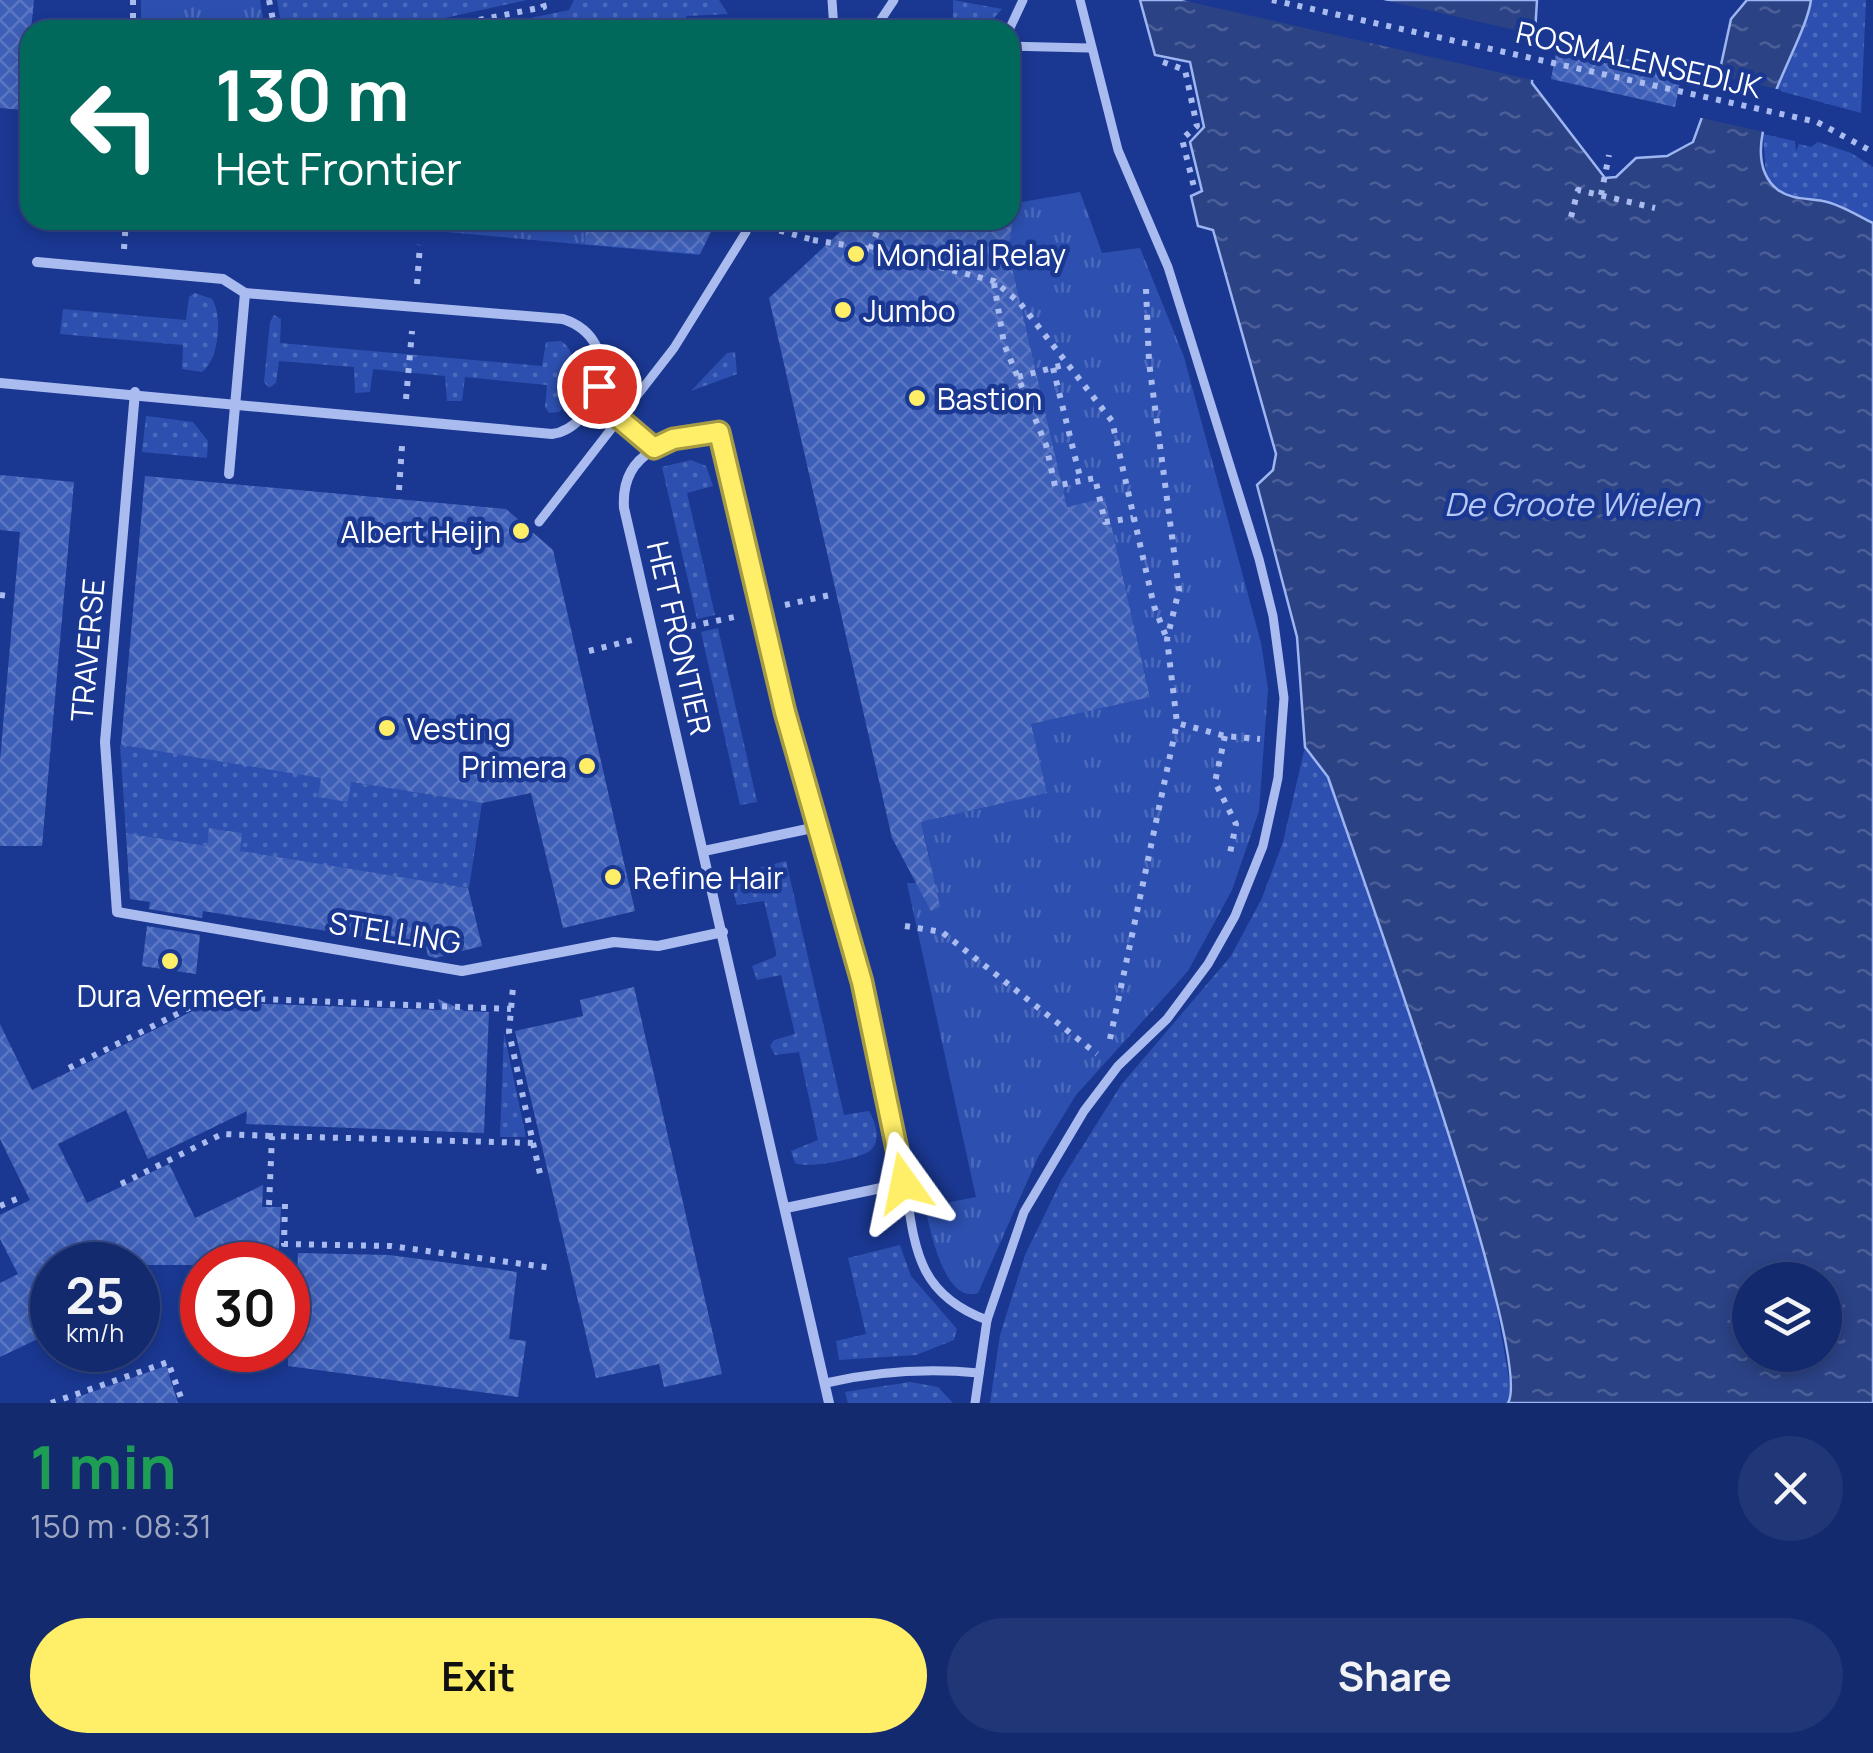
<!DOCTYPE html>
<meta charset="utf-8">
<style>
body{margin:0;font-family:Manrope,sans-serif;background:#213676;color:#f1f3f6;height:100vh;display:flex;flex-direction:column;font-size:38px;white-space:nowrap}
*{box-sizing:border-box;margin:0}
p{font-size:32px;color:#9da7c2}
.icon{flex:none;width:55px;height:55px;fill:none;stroke:currentColor;stroke-width:2;stroke-linecap:round;stroke-linejoin:round}
.map{position:relative;height:1403px;overflow:hidden}
.drawer{display:flex;flex-direction:column;background:#142a6e;flex:1}
.drawer>*{flex:none}
.hud{position:absolute;left:20px;top:20px;width:1000px;height:210px;border-radius:30px;box-shadow:0 5px 15px #0003,0 0 0 2px #334681;background:#00695c;color:#fff;overflow:hidden}
.buttons{position:absolute;left:1732px;top:1262px;display:grid;gap:20px}
.buttons a{display:grid;place-items:center;width:110px;height:110px;border-radius:50%;background:#142a6e;box-shadow:0 5px 15px #0003,0 0 0 2px #334681;font-size:50px}
.speed{position:absolute;left:30px;top:1242px;display:flex;gap:20px;font-size:50px;font-weight:700;text-align:center}
.speed>*{display:grid;place-content:center;width:130px;height:130px;border-radius:50%;background:#142a6e;box-shadow:0 5px 15px #0003,0 0 0 2px #334681;line-height:1}
.speed small{font-size:25px;font-weight:400}
.speed .limit{border:15px solid #d22;background:#fff;color:#111}
.pin{position:absolute;display:grid;place-items:center;width:85px;height:85px;color:#fff;margin:-42px;border:5px solid #fff;border-radius:50%;box-shadow:0 2px 10px #0007}
.me{position:absolute;width:110px;margin:-55px;rotate:348deg;stroke-linejoin:round;filter:drop-shadow(0 0 8px #0008)}
.turn{display:flex;align-items:center;gap:35px;height:210px;padding:0 30px;font-size:45px}
.turn .icon{width:130px;height:130px;stroke-width:2.5}
.turn b{display:block;font-size:70px;line-height:85px}
.round{display:grid;place-items:center;flex:none;width:105px;height:105px;border-radius:52px;background:#213676}
.headline{display:flex;align-items:center;justify-content:space-between;height:170px;padding:0 30px}
h1{font-size:60px;font-weight:700;line-height:75px;color:#1e9e55}
.button{display:flex;gap:20px;margin-top:auto;padding:20px 30px}
.button a{flex:1;height:115px;border-radius:60px;background:#ffef68;color:#111;font-size:40px;font-weight:700;line-height:115px;text-align:center}
.button a+a{background:#213676;color:#f1f3f6}
.map>svg:first-child{display:block}
.grass{fill:url(#grass-dots)}
.park{fill:url(#park-tufts)}
.water{fill:url(#water-ripples);stroke:#9db5f1;stroke-width:2.5;fill-rule:evenodd}
.pier{fill:#1a3892}
.building{fill:url(#building-cross-hatch)}
.lines{fill:none;stroke-linecap:round;stroke-linejoin:round}
.path{stroke:#aabcef;stroke-width:6;stroke-dasharray:5 8;stroke-linecap:butt}
.pedestrian{stroke:#aabcef;stroke-width:9}
.minor{stroke:#aabcef;stroke-width:10}
.path-bridge{stroke:#aabcef;stroke-width:6;stroke-dasharray:5 8;stroke-linecap:butt}
.route-casing{stroke:#a69b44;stroke-width:25}
.route{stroke:#ffef68;stroke-width:18}
.poi-dot{fill:#ffef68;stroke:#1a3892;stroke-width:4}
.labels{text-anchor:middle;dominant-baseline:central;stroke-width:9;stroke-linejoin:round;paint-order:stroke}
.street-label{font-size:30px;fill:#fff;stroke:#1a3892}
.poi-label{font-size:30px;fill:#fff;stroke:#1a3892;text-anchor:start}
.water-label{font-size:32px;font-style:italic;fill:#b6c8f6;stroke:#1a3892}
</style>
<div class="map">
<svg width="1873" height="1403" viewBox="0 0 1873 1403">
<defs>
<pattern id="grass-dots" width="8" height="8" patternUnits="userSpaceOnUse" patternTransform="scale(2.5)"><rect width="8" height="8" fill="#2d50b0"/><path d="M2 2h.1M6 6h.1" fill="none" stroke="#4c6abc" stroke-width="1.8" stroke-linecap="round"/></pattern>
<pattern id="park-tufts" width="24" height="20" patternUnits="userSpaceOnUse" patternTransform="scale(2.5)"><rect width="24" height="20" fill="#2d50b0"/><path d="M3 7l-1-3M5 7V3M7 7l1-3M15 17l-1-3M17 17v-4M19 17l1-3" fill="none" stroke="#4c6abc"/></pattern>
<pattern id="water-ripples" width="26" height="14" patternUnits="userSpaceOnUse" patternTransform="scale(2.5)"><rect width="26" height="14" fill="#2b4285"/><path d="M2 4q2-2 4 0t4 0M15 11q2-2 4 0t4 0" fill="none" stroke="#4b5e97"/></pattern>
<pattern id="building-cross-hatch" width="8" height="8" patternUnits="userSpaceOnUse" patternTransform="scale(2.5)"><rect width="8" height="8" fill="#3e5fb8"/><path d="M0 0l8 8M0 8l8-8" fill="none" stroke="#5b77c3"/></pattern>
</defs>
<rect width="100%" height="100%" fill="#1a3892"/>
<g class="grass">
<polygon points="277,0 527,0 389,30 282,30"/>
<polygon points="574,0 719,0 728,14 687,16 678,30 473,30 569,10"/>
<polygon points="953,0 1002,9 983,30 953,30"/>
<polygon points="1811,0 1866,0 1861,113 1776,90"/>
<polygon points="1763,134 1795,141 1796,152 1799,144 1811,147 1818,142 1851,153 1873,167 1873,223 1826,201 1798,199 1779,190 1766,175"/>
<path d="M195,293L212,299C223,316 219,360 202,372L182,369L183,345L60,334L63,309L186,320L189,297Z"/>
<path d="M274,315L281,319L280,343L542,366L546,342L561,341C580,353 573,382 570,402L559,412L549,413L545,407L547,385L465,377L462,401H447L445,376L373,369L370,392L355,393L354,367L279,361L276,383L269,388L264,382L270,322Z"/>
<polygon points="735,352 737,374 691,391 727,353"/>
<polygon points="146,416 193,422 208,441 207,458 142,452"/>
<polygon points="691,460 706,466 713,486 687,493 715,615 697,619 662,467"/>
<polygon points="718,628 757,802 740,805 701,632"/>
<polygon points="120,745 482,803 469,888 239,852 241,833 210,828 207,846 126,833"/>
<polygon points="1305,747 1328,777 1457,1155 1493,1287 1512,1397 1508,1403 990,1403 1000,1335 1025,1255 1062,1179 1121,1085 1231,956 1262,898 1283,842"/>
<path d="M786,861L844,1115L869,1111C875,1121 881,1139 872,1149C863,1159 806,1169 795,1163L791,1151L818,1140L799,1052L775,1055L770,1046L774,1040L795,1034L781,975L757,980L752,966L777,956L764,901L737,905L732,888L742,872Z"/>
<polygon points="504,1033 526,1137 500,1137"/>
<polygon points="900,1245 911,1276 957,1329 954,1340 916,1355 839,1360 836,1341 866,1334 848,1258"/>
<polygon points="910,1382 938,1387 953,1403 848,1403 845,1392"/>
</g>
<g class="park">
<polygon points="141,0 260,0 265,30 141,30"/>
<path d="M1080,192L1102,253L1140,248L1184,357L1261,643L1268,689L1259,811L1232,890L1188,971L1076,1095L1038,1157L978,1293C945,1305 930,1230 925,1207L976,1197L907,883H918L910,865L930,860L921,822L1047,793L1031,724L1150,696L1105,499L1067,507L1008,250L1016,203Z"/>
<polygon points="155,220 278,220 284,224 284,232 265,230 265,225 244,223 243,228"/>
<polygon points="314,220 703,220 715,223 699,255"/>
</g>
<path class="water" d="M1140,0H1537L1532,83L1605,178L1616,177L1636,158L1667,156L1693,142L1721,65L1731,19L1747,0H1811C1805,47 1727,150 1778,190C1792,200 1808,198 1823,201C1840,204 1858,216 1873,223V1403H1508C1536,1357 1355,857 1328,777L1305,747L1297,637L1257,485L1273,470L1276,454L1213,230L1198,226L1191,196L1202,191L1190,142L1204,127L1190,62L1155,55ZM1750,1280H1825V1355H1750Z"/>
<g class="pier">
<polygon points="1182,0 1383,0 1541,36 1537,81"/>
<polygon points="1712,74 1781,90 1769,133 1697,117"/>
</g>
<g class="building">
<polygon points="0,0 34,0 23,110 0,108"/>
<polygon points="1558,43 1682,72 1675,107 1551,79"/>
<polygon points="586,220 717,220 700,254 585,244"/>
<polygon points="853,220 1013,220 1008,250 1067,507 1105,498 1150,697 1031,724 1047,793 921,822 940,907 931,911 892,838 769,298"/>
<polygon points="0,475 74,482 42,846 0,846 0,760 20,532 0,530"/>
<polygon points="145,476 506,509 553,550 635,911 563,928 531,793 482,803 351,782 348,802 318,797 321,778 121,745"/>
<polygon points="209,828 242,833 240,851 468,888 482,946 435,958 428,956 426,947 203,911 202,918 149,909 150,902 130,899 126,833 207,846"/>
<polygon points="147,926 200,935 196,974 142,966"/>
<polygon points="634,987 722,1374 664,1387 659,1364 596,1378 515,1031 583,1016 580,1000"/>
<polygon points="438,999 465,1011 489,1012 484,1133 246,1124 247,1111 148,1159 126,1110 58,1144 87,1203 169,1164 195,1218 263,1185 262,1207 281,1207 278,1265 52,1265 52,1344 48,1334 0,1357 0,1283 18,1274 0,1239 0,1215 30,1200 0,1139 0,1024 32,1090 211,1002 441,1010"/>
<polygon points="298,1253 389,1255 517,1272 509,1339 526,1341 518,1397 288,1366 288,1331 295,1332"/>
<polygon points="166,1366 178,1403 76,1403 75,1398"/>
</g>
<g class="lines">
<g class="path">
<polyline points="133,0 133,30"/>
<polyline points="269,0 275,30"/>
<polyline points="1272,0 1817,122 1873,152"/>
<polyline points="428,30 544,7 542,0"/>
<polyline points="1163,62 1185,70 1197,126 1182,139 1195,191"/>
<polyline points="1010,96 1012,94"/>
<polyline points="1601,195 1609,155"/>
<polyline points="1571,217 1578,190 1655,208"/>
<polyline points="813,240 870,249 994,281 1020,303 1112,421 1154,606 1167,639"/>
<polyline points="124,249 126,220"/>
<polyline points="870,249 882,220"/>
<polyline points="994,283 1004,344 1046,445 1055,486 1095,478 1105,522 1133,518"/>
<polyline points="417,284 420,245"/>
<polyline points="1146,289 1149,362 1179,590 1167,639 1177,723 1225,736 1260,739"/>
<polyline points="1053,368 1081,481"/>
<polyline points="1018,377 1067,364"/>
<polyline points="406,399 412,331"/>
<polyline points="399,490 402,446"/>
<polyline points="0,595 8,596"/>
<polyline points="785,605 830,595"/>
<polyline points="678,629 739,616"/>
<polyline points="589,651 632,640"/>
<polyline points="1225,736 1215,782 1236,824 1229,858"/>
<polyline points="905,926 942,932 1097,1054"/>
<polyline points="1110,1039 1177,723"/>
<polyline points="69,1068 211,997 511,1009"/>
<polyline points="533,1143 541,1178"/>
<polyline points="121,1184 222,1134 272,1136"/>
<polyline points="285,1204 284,1244 391,1246 552,1268"/>
<polyline points="269,1205 272,1136 533,1143 509,1032 513,987"/>
<polyline points="0,1206 21,1197"/>
<polyline points="51,1403 168,1362 183,1403"/>
</g>
<g class="pedestrian">
<polyline points="832,0 834,30"/>
<polyline points="874,30 894,0"/>
<polyline points="1009,30 1023,0"/>
<polyline points="1010,46 1089,48"/>
<polyline points="539,522 674,348 746,232"/>
<path d="M905,1183C915,1249 917,1294 987,1320"/>
<path d="M826,1383C878,1371 926,1368 979,1373"/>
<polyline points="975,1403 987,1320 1024,1212 1084,1111 1118,1066 1167,1019 1208,964 1235,916 1263,846 1278,778 1284,698 1273,616 1259,559 1168,267 1118,150 1080,0"/>
</g>
<g class="minor">
<path d="M0,383L552,434C596,429 630,341 563,319L245,293L223,279L37,262"/>
<polyline points="135,392 105,742 117,912 462,971 614,942 658,946 723,932"/>
<polyline points="594,397 654,448"/>
<polyline points="229,474 245,293"/>
<polyline points="704,851 817,827"/>
<path d="M786,1208L905,1183L862,982L785,712L719,432C672,439 620,449 624,508L829,1403"/>
</g>
<polyline class="path-bridge" points="742,220 813,240"/>
</g>
<g class="lines">
<defs>
<polyline id="route" points="599,386 594,397 654,448 673,439 719,432 785,712 862,982 904,1183"/>
</defs>
<use href="#route" class="route-casing"/>
<use href="#route" class="route"/>
</g>
<g class="poi-dot">
<circle cx="856" cy="254" r="10"/>
<circle cx="843" cy="310" r="10"/>
<circle cx="917" cy="398" r="10"/>
<circle cx="521" cy="531" r="10"/>
<circle cx="387" cy="728" r="10"/>
<circle cx="587" cy="766" r="10"/>
<circle cx="613" cy="877" r="10"/>
<circle cx="170" cy="961" r="10"/>
</g>
<g class="labels">
<g class="street-label">
<text transform="translate(1639 59) rotate(13)">ROSMALENSEDIJK</text>
<text transform="translate(680 638) rotate(77)">HET FRONTIER</text>
<text transform="translate(87 650) rotate(-85)">TRAVERSE</text>
<text transform="translate(395 932) rotate(9)">STELLING</text>
</g>
<g class="poi-label">
<text x="876" y="254">Mondial Relay</text>
<text x="863" y="310">Jumbo</text>
<text x="937" y="398">Bastion</text>
<text x="501" y="531" text-anchor="end">Albert Heijn</text>
<text x="407" y="728">Vesting</text>
<text x="567" y="766" text-anchor="end">Primera</text>
<text x="633" y="877">Refine Hair</text>
<text x="170" y="995" text-anchor="middle">Dura Vermeer</text>
</g>
<g class="water-label">
<text x="1572" y="504">De Groote Wielen</text>
</g>
</g>
</svg>
<div class="buttons">
<a><svg class="icon" aria-label="layers" viewBox="0 0 24 24"><path d="M12 4l9 5-9 5-9-5zM3 14l9 5 9-5"/></svg></a>
</div>
<div class="speed"><div>25<small>km/h</small></div><div class="limit">30</div></div>
<div class="pin" style="left:599px;top:386px;background:#d93025"><svg class="icon" aria-label="arrive" viewBox="0 0 24 24"><path d="M6 21V4h12l-3 4 3 4H6"/></svg></div>
<svg class="me" style="left:904px;top:1183px" viewBox="-20 -20 40 40"><path d="M0-17L14 15 0 8-14 15z" fill="#ffef68" stroke="#fff" stroke-width="4"/></svg>
<div class="hud">
<div class="turn"><svg class="icon" aria-label="left" viewBox="0 0 24 24"><path d="M17 20v-9H6M10 6l-5 5 5 5"/></svg><div><b>130 m</b>Het Frontier</div></div>
</div>
</div>
<section class="drawer">
<div class="headline"><div><h1>1 min</h1><p>150 m · 08:31</p></div><a class="round"><svg class="icon" aria-label="close" viewBox="0 0 24 24"><path d="M6 6l12 12M18 6L6 18"/></svg></a></div>
<div class="button"><a>Exit</a><a>Share</a></div>
</section>
